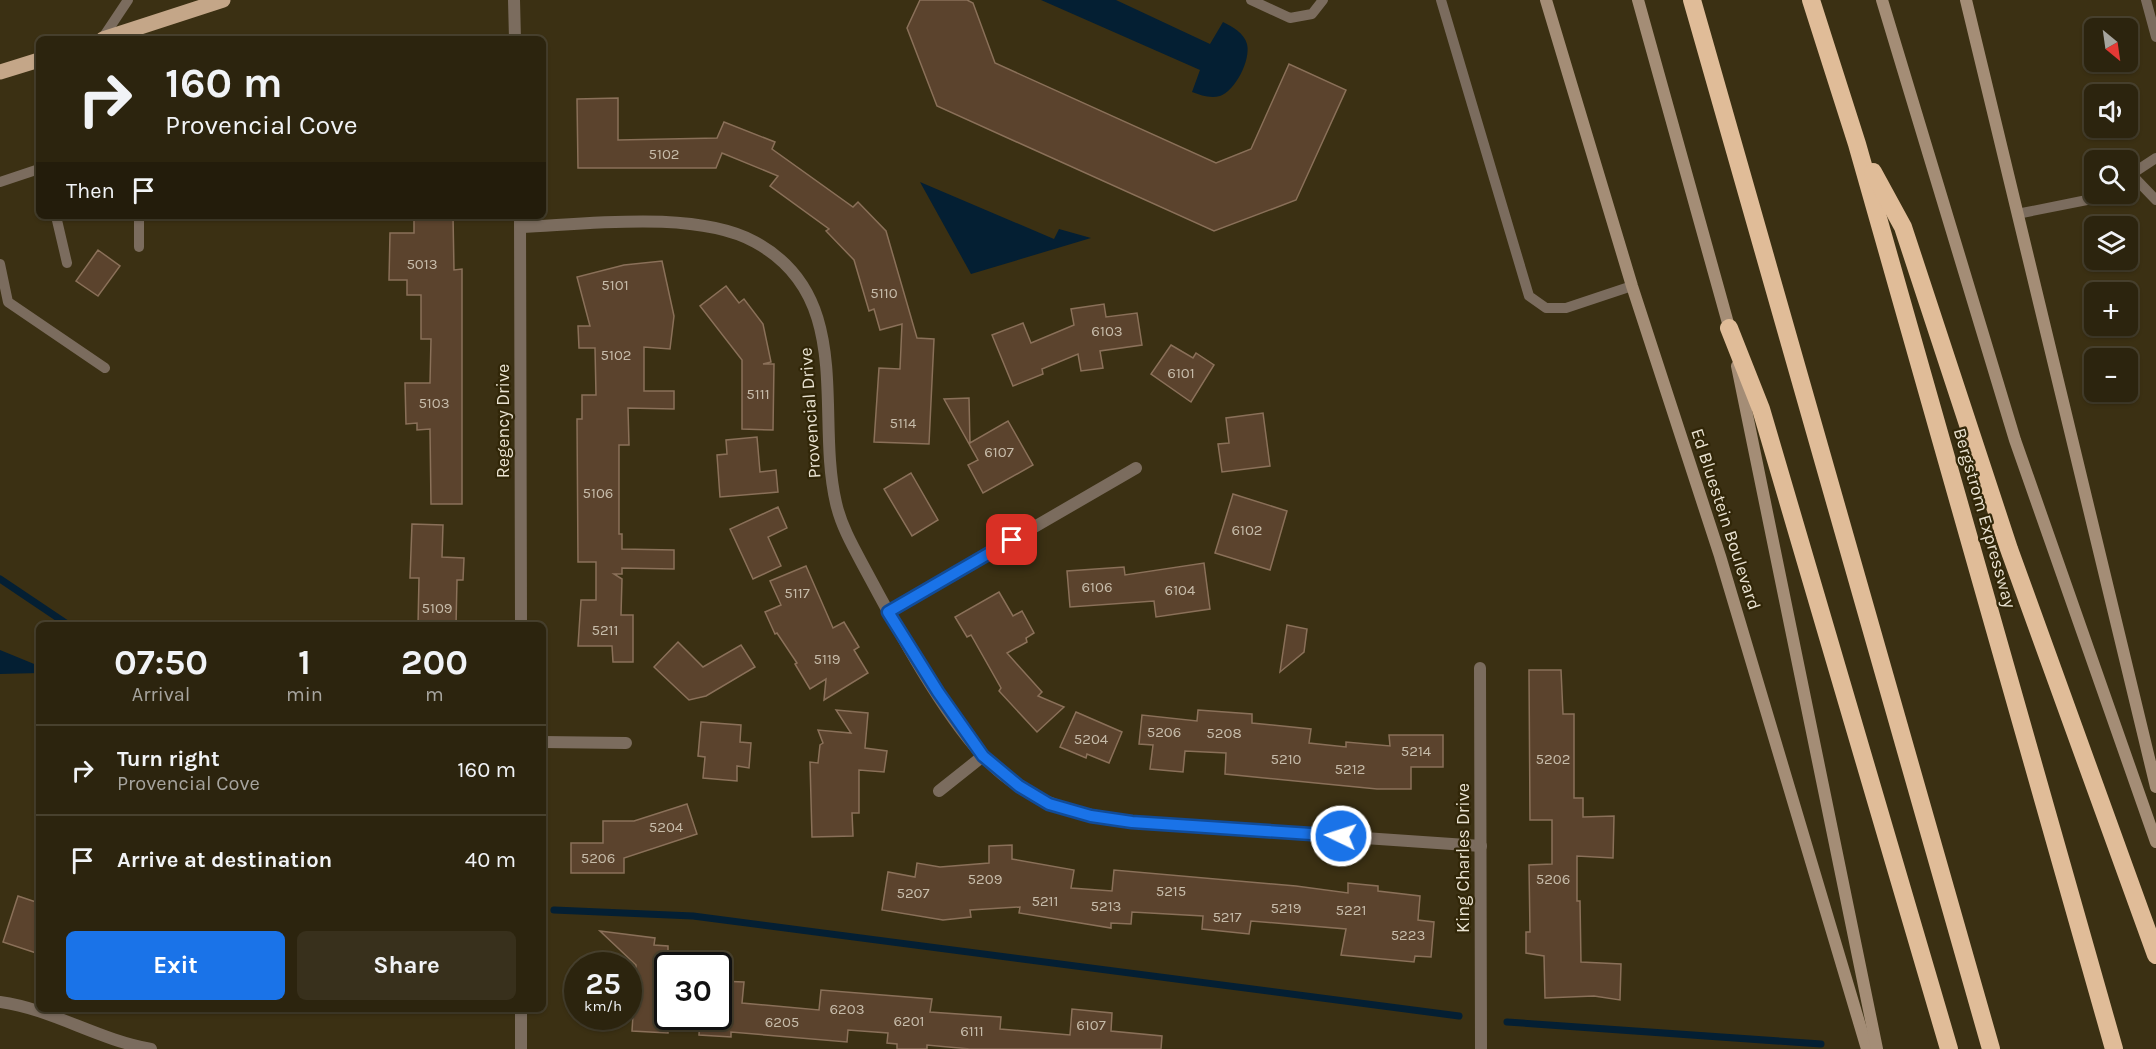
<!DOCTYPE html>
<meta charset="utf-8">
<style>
body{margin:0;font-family:Karla,sans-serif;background:#38301c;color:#f1f3f6;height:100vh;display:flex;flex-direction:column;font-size:22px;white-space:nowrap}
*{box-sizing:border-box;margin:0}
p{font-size:20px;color:#a6a49e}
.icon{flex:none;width:33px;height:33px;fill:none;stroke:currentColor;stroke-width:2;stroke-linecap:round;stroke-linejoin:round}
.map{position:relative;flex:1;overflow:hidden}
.details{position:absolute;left:36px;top:622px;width:510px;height:390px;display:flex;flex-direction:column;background:#2c240e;border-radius:9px;box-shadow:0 2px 4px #0004,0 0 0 2px #48412e}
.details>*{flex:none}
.top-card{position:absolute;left:36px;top:36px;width:510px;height:183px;border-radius:9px;box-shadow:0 2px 4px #0004,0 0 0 2px #48412e;background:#2c240e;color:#f1f3f6;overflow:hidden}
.needle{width:39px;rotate:151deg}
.tools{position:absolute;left:2084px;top:18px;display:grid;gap:12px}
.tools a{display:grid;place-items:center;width:54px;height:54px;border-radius:9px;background:#2c240e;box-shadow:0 2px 4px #0004,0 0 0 2px #48412e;font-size:30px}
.speed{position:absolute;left:564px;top:952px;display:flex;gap:12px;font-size:30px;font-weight:700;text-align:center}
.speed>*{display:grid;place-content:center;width:78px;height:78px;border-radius:50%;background:#2c240e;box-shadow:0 2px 4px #0004,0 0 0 2px #48412e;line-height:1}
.speed small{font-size:15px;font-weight:400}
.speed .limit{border:3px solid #111;border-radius:9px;background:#fff;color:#111}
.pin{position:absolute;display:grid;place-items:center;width:51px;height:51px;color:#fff;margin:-26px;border-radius:12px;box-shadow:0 3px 9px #0006}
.me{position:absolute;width:66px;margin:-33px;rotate:274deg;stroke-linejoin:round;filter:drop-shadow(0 0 4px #0008)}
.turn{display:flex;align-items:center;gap:21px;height:126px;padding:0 30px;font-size:27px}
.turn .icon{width:78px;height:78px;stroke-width:2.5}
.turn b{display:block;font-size:42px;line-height:51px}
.then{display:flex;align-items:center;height:57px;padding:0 30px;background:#0003;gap:12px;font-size:22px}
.eta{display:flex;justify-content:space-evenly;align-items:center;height:102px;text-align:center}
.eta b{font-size:36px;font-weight:700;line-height:42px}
.action{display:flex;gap:12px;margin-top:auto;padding:12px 30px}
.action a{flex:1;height:69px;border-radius:9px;background:#1a73e8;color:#fff;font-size:24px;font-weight:700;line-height:69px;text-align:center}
.action a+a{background:#38301c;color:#f1f3f6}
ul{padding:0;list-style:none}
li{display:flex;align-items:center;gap:18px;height:90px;padding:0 30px;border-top:2px solid #48412e}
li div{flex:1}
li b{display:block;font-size:22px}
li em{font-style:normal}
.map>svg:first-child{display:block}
.water{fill:#041f33}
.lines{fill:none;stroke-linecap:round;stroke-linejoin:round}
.stream{stroke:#041f33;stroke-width:7}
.building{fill:#5b432d;stroke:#8a7059;stroke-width:1.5}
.service{stroke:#7b6c5e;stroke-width:10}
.minor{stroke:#7b6c5e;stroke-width:12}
.secondary{stroke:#a48d76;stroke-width:12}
.primary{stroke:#c4a688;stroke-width:15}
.motorway{stroke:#e0bc98;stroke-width:18}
.route-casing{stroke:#114b97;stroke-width:15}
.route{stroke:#1a73e8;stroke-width:10}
.labels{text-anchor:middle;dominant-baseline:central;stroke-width:4.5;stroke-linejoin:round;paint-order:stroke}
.number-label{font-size:15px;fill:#c6bba9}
.street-label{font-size:18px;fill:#eae3d2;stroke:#312608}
</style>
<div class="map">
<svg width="2156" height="1049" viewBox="0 0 2156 1049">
<rect width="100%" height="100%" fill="#3b3013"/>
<g class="water">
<path d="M1041,0H1116L1210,44L1223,22C1233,27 1244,33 1247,44C1251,60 1235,91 1220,96C1210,99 1201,95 1192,92L1200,70Z"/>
<polygon points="920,182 1054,239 1059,229 1091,238 971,274"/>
<polygon points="0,650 39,666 39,673 0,674"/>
</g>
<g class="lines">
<g class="stream">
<polyline points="0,579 70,626"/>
<polyline points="554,910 693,916 1459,1016"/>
<polyline points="1507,1022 1821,1044"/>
</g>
</g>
<g class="building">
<polygon points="920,0 967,0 973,3 995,63 1216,163 1251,149 1289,64 1346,90 1296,200 1214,231 937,106 907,28"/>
<polygon points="618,98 618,140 717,138 724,122 775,142 772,149 853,207 858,202 886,231 917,338 934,339 929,444 874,442 879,368 900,369 902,324 880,330 874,309 869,311 854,260 826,231 829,229 770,186 778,176 722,153 716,168 578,168 577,99"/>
<polygon points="414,216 453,216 454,270 462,269 462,504 431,504 430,429 417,430 417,423 406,424 405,383 430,383 431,339 421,339 421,295 407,295 407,280 389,280 390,233 414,233"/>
<polygon points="98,250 120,266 98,296 76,281"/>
<polygon points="662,261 674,316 670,349 644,347 644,391 674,391 674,409 628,408 629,445 619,445 619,534 622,534 622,549 674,550 674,569 622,568 622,574 614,574 622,579 621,615 633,615 633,662 613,662 612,646 578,646 581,600 596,600 596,562 578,562 577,419 582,419 582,395 596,395 595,348 579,348 578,326 590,326 577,277 624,265"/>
<polygon points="726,286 739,303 744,299 763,324 771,362 763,364 774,364 773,430 742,429 742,360 700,306"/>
<polygon points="1104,304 1106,317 1137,313 1142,345 1100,351 1103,368 1081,371 1078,354 1042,369 1043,374 1013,386 992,335 1023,323 1031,343 1074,325 1071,309"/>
<polygon points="1171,345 1193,358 1196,353 1214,365 1191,402 1151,374"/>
<polygon points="969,398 970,443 1008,421 1033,465 983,493 968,465 978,460 944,399"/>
<polygon points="1263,413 1270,466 1222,472 1218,444 1229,443 1226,418"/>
<polygon points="757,437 760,472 776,470 778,492 720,497 717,455 727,454 726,440"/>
<polygon points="911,473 938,520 912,536 884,489"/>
<polygon points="1233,494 1287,511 1270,570 1215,553"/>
<polygon points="778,507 787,528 768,537 781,566 753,579 730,529"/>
<polygon points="412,524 443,525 442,557 464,558 463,580 457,580 456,626 418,626 419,578 410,578"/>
<polygon points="1204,563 1210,609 1156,617 1154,601 1070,607 1067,571 1124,567 1125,575"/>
<polygon points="806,566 833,628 844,622 859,647 854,650 868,673 824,700 826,679 810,689 795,664 797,663 777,633 775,634 765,612 781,605 770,581"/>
<polygon points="999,592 1013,616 1022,611 1034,633 1026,638 1027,642 1007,653 1042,692 1038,696 1064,707 1037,732 999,691 1001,688 971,635 967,637 955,617"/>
<polygon points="1287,625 1307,629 1304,652 1280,672"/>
<polygon points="678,642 703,667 741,645 755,667 706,696 689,700 654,667"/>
<polygon points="1529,670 1561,670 1563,714 1574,714 1574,798 1583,798 1583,817 1614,816 1613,858 1577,856 1577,901 1580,901 1581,962 1621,964 1620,1000 1594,996 1545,998 1544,956 1526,953 1526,932 1530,932 1529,865 1552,864 1552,820 1530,820"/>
<polygon points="836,710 868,713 865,748 887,751 884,772 859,770 859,813 852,813 853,836 812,837 810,762 818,763 820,745 823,743 818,730 851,733"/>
<polygon points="1198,710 1252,714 1252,723 1311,729 1309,743 1346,747 1346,742 1390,746 1389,735 1443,735 1443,767 1411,767 1411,789 1377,789 1225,774 1226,753 1185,751 1183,772 1150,769 1153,745 1139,744 1142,715 1197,721"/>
<polygon points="1076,712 1122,732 1109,763 1087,754 1086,758 1060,747"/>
<polygon points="701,722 741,725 740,742 751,743 749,768 737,766 737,781 703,778 705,757 698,756"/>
<polygon points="687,804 697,834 624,858 624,873 571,873 571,843 603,843 603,821 634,821"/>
<polygon points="1012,845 1012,859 1074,870 1071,888 1112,891 1114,870 1296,886 1348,893 1348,883 1378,886 1378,891 1420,896 1418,920 1434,922 1431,957 1415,956 1414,962 1341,955 1346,929 1251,921 1249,934 1202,929 1203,916 1132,912 1131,924 1111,923 1111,928 1019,913 1020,907 970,910 971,917 943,920 882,910 888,872 915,877 917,863 940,867 989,863 989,846"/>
<polygon points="18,896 39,903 39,954 3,942"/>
<polygon points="600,931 655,938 654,945 668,946 668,1033 632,1031 636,965"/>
<polygon points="718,981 744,982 742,1003 819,1010 821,990 932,999 930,1012 1001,1017 1000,1029 1070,1035 1072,1009 1112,1013 1111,1031 1162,1036 1161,1049 970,1049 927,1045 927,1049 897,1049 897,1044 887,1043 888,1033 848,1030 847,1042 731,1032 731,1037 699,1035 700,1017 718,1017"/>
</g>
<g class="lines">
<g class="service">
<polyline points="1251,0 1290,18 1312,14 1323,0"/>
<polyline points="1441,0 1529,296 1546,308 1566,308 1632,286"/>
<polyline points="2146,0 2156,37"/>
<polyline points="102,39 128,0"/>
<polyline points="2131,174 2156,200"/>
<polyline points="2127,177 2156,158"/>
<polyline points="0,182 39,169"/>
<polyline points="2017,214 2092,199 2101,194"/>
<polyline points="56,216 67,263"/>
<polyline points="139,216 139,247"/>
<polyline points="0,264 8,302 105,368"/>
</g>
<g class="minor">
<polyline points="514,0 515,39"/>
<polyline points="520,216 521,626"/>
<path d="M521,227C588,224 697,210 755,242C856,297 815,414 836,503C842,530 858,555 871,580C900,634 941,710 982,755C992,766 1007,779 1020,787C1054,810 1092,816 1132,822L1481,846"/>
<polyline points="888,612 1136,468"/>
<polyline points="1480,668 1481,1049"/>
<polyline points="543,742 626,743"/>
<polyline points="939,791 983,756"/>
<path d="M0,1002C52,1009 98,1040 151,1049"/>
<polyline points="521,1049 521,1010"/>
</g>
<g class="secondary">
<polyline points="1546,0 1632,286 1720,556 1867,1049"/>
<polyline points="1638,0 1731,334"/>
<polyline points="1882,0 2015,440 2156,842"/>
<polyline points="1966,0 2156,787"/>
<polyline points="1737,366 1877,1049"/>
</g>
<g class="primary">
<polyline points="103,39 223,0"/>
<polyline points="0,72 39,60"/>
</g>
<g class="motorway">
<polyline points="1692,0 1991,1049"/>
<polyline points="1811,0 1857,144 2114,1049"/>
<polyline points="1873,172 1903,227 2009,549 2156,955"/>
<polyline points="1729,328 1761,409 1949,1049"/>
</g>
</g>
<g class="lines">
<defs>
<polyline id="route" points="1012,540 888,612 938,692 983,756 1019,786 1049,804 1091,816 1132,822 1341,836"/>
</defs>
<use href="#route" class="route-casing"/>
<use href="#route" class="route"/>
</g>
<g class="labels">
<g class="number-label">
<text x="664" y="154">5102</text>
<text x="422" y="264">5013</text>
<text x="615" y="285">5101</text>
<text x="884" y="293">5110</text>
<text x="1107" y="331">6103</text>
<text x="616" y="355">5102</text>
<text x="1181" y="373">6101</text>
<text x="758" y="394">5111</text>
<text x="434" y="403">5103</text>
<text x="903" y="423">5114</text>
<text x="999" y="452">6107</text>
<text x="598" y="493">5106</text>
<text x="1247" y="530">6102</text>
<text x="1097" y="587">6106</text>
<text x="1180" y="590">6104</text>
<text x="797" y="593">5117</text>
<text x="437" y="608">5109</text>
<text x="605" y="630">5211</text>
<text x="827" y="659">5119</text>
<text x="1164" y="732">5206</text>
<text x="1224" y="733">5208</text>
<text x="1091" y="739">5204</text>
<text x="1416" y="751">5214</text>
<text x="1286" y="759">5210</text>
<text x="1553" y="759">5202</text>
<text x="1350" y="769">5212</text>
<text x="666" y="827">5204</text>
<text x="598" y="858">5206</text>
<text x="985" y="879">5209</text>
<text x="1553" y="879">5206</text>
<text x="1171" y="891">5215</text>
<text x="913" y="893">5207</text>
<text x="1045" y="901">5211</text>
<text x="1106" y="906">5213</text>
<text x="1286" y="908">5219</text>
<text x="1351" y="910">5221</text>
<text x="1227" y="917">5217</text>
<text x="1408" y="935">5223</text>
<text x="847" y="1009">6203</text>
<text x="909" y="1021">6201</text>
<text x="782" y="1022">6205</text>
<text x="1091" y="1025">6107</text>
<text x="972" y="1031">6111</text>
</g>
<g class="street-label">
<text transform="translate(810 413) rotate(-94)">Provencial Drive</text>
<text transform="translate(503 421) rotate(-90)">Regency Drive</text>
<text transform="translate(1985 518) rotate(74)">Bergstrom Expressway</text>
<text transform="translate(1726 519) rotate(72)">Ed Bluestein Boulevard</text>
<text transform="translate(1463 858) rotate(-90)">King Charles Drive</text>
</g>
</g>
</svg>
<div class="tools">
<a><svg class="needle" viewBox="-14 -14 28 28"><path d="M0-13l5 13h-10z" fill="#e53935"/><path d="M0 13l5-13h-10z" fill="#a6a49e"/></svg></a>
<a><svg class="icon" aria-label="sound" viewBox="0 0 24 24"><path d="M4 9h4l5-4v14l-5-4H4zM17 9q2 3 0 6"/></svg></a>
<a><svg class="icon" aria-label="search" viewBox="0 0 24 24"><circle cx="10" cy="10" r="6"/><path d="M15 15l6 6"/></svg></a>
<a><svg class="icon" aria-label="layers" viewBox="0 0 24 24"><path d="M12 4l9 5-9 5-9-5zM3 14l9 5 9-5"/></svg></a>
<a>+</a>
<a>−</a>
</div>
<div class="speed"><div>25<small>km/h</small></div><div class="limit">30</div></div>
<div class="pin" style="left:1012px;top:540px;background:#d93025"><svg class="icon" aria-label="arrive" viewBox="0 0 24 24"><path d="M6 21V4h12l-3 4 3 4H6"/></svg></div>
<svg class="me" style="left:1341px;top:836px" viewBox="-20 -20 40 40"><circle r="17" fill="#1a73e8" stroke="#fff" stroke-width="3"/><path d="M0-11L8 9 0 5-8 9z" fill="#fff"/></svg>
<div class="top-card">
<div class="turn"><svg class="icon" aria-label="right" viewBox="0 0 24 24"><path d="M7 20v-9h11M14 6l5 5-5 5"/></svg><div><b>160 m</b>Provencial Cove</div></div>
<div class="then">Then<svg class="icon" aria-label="arrive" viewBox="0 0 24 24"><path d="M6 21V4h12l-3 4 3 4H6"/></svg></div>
</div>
<section class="details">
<div class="eta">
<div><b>07:50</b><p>Arrival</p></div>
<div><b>1</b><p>min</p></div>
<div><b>200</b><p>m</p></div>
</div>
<ul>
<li><svg class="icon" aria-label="right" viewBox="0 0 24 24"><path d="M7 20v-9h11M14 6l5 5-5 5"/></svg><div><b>Turn right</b><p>Provencial Cove</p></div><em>160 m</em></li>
<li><svg class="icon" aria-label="arrive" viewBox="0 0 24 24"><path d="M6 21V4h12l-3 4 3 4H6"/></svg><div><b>Arrive at destination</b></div><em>40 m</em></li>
</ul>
<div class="action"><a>Exit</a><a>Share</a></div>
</section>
</div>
